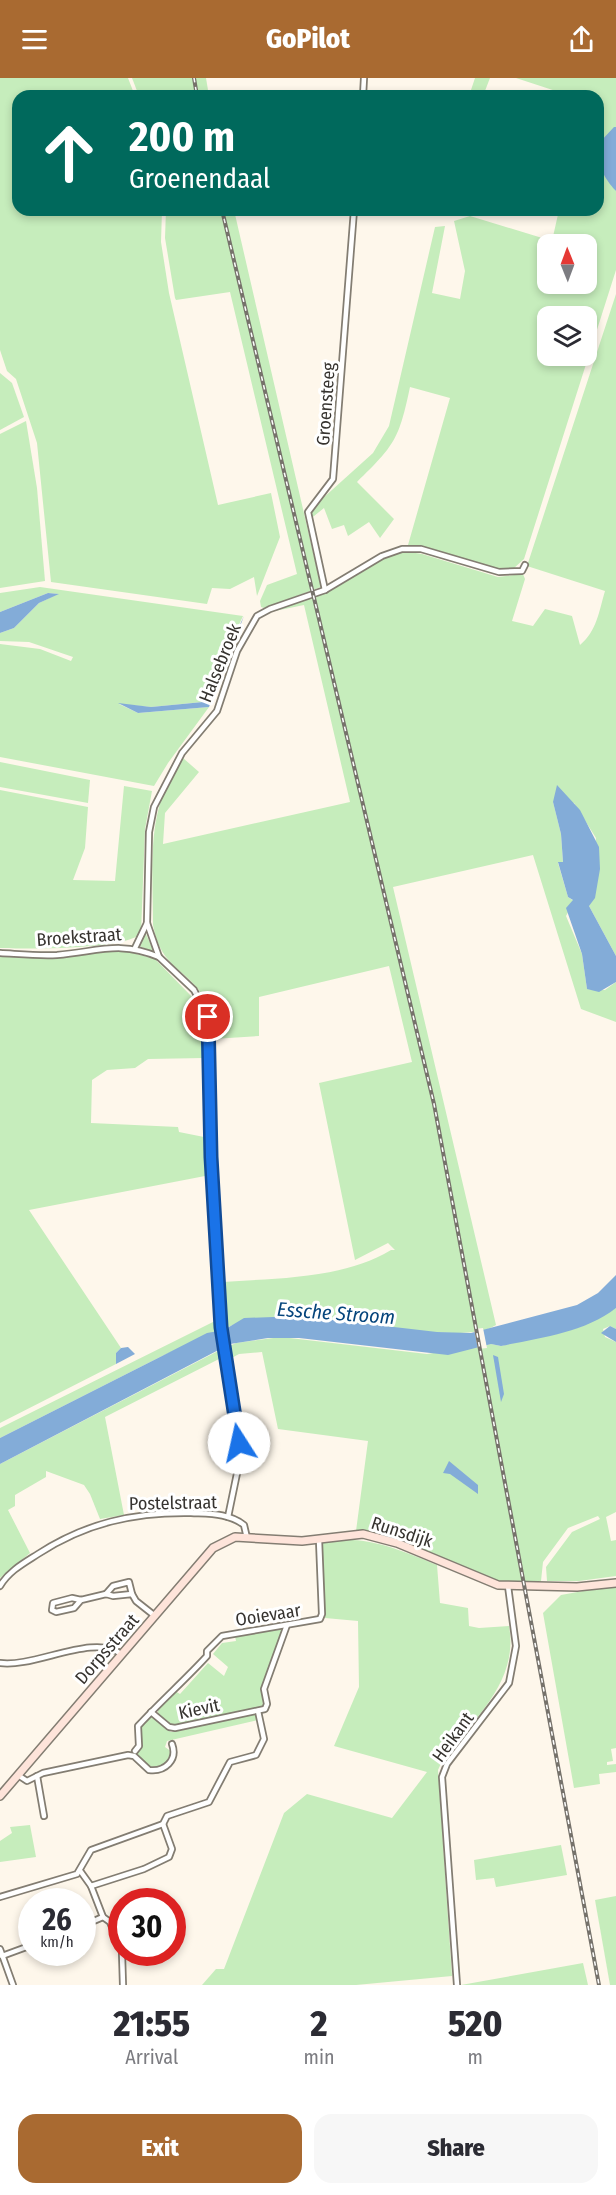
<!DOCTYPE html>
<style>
body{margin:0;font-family:"Fira Sans Condensed",sans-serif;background:#f7f7f7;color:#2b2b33;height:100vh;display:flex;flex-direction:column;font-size:22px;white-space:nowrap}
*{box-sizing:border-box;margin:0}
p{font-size:20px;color:#7c7c81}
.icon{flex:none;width:33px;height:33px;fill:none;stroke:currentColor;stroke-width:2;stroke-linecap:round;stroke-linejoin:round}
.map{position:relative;height:1907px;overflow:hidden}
.panel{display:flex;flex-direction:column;background:#fff;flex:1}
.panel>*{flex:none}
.guide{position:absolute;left:12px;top:12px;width:592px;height:126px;border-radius:18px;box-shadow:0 3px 9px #0003;background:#00695c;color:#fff;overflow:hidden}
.needle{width:39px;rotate:359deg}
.buttons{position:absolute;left:537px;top:156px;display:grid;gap:12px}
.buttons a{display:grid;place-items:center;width:60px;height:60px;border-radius:12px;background:#fff;box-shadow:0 3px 9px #0003;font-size:30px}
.speed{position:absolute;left:18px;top:1810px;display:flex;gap:12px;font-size:30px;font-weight:700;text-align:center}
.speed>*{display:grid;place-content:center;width:78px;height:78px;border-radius:50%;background:#fff;box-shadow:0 3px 9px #0003;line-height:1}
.speed small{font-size:15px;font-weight:400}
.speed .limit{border:9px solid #d22;background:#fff;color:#111}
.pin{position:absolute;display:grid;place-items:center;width:51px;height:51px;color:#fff;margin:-26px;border:3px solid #fff;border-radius:50%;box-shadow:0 2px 6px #0007}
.me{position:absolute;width:66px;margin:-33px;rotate:350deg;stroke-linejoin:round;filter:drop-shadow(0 0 4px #0008)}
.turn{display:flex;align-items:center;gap:21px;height:126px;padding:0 18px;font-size:27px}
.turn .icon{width:78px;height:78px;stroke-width:2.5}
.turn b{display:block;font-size:42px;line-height:51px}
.eta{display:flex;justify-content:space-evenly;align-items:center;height:102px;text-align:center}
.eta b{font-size:36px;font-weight:800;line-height:42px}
.cta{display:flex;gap:12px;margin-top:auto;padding:12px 18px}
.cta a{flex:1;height:69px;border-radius:18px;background:#a96a31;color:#fff;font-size:24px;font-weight:800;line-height:69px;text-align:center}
.cta a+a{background:#f7f7f7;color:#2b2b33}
header{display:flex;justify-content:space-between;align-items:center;height:78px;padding:0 18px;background:#a96a31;color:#fff;font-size:27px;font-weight:800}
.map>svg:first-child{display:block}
.green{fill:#c6edbc;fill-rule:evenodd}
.water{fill:#83acd8}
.pier{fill:#fef7eb}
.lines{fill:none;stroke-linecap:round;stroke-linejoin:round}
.street-casing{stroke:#837d72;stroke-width:8}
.secondary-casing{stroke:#837d72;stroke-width:10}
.street{stroke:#fff;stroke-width:4.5}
.secondary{stroke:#fee4da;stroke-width:7}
.rail-casing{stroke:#76726b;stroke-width:4}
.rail{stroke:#fff;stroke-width:1.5;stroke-dasharray:4.5;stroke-linecap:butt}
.route-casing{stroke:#114b97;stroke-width:15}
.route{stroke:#1a73e8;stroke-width:10}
.labels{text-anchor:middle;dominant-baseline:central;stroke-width:6;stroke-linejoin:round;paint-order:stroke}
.street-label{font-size:18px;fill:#36332f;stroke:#fff}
.water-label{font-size:20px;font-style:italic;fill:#05457c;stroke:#fff}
</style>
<header><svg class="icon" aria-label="menu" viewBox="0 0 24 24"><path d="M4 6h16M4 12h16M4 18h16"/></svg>GoPilot<svg class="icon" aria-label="share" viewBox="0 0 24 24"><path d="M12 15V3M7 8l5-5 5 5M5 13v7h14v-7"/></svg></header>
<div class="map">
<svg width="616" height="1907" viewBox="0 0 616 1907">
<rect width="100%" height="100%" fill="#fef7eb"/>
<g class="green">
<polygon points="0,0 128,0 135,18 18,18 18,132 162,132 161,164 169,215 218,427 271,415 280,459 257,518 254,499 230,511 212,510 207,526 51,504 37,365 16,301 7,293 0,272"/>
<polygon points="132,0 206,0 209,18 139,18"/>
<polygon points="475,0 490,0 483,18 469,18"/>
<path d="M516,0H616V49L602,63L601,74L607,100L616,113V192L524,481L513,491L501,492L408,467L450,320L410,309C399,361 395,367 357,404L394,441L380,460L369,444L348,458L344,447L332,451L324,430L309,442L312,430L373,375L389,348L435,149L445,148L432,215L460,221L465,193L454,143L470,138L552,163L559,132H598V18H571ZM548,166H586V206H548ZM548,238H586V278H548Z"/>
<polygon points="166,132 234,132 321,509 264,530 261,529 260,523 267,507 297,496 230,214 176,222 175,220 165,160"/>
<path d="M616,216V878L589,828L596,760L574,725L553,724L561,756L563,785H558L568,819L574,823L566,838L582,876L587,911L605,912L616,904V944L581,931L533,777L393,809L496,1247C463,1269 344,1239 300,1238C288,1238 275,1241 263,1242C249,1244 236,1243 224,1252L223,1204C278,1200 343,1201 391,1172H395L388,1165L355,1182L319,1005L412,984L389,888L259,919V958L213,961C213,948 213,934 206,923C188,890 161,892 153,847C153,791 145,727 183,680L199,694L165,735L163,766L350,724L304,527L265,535L320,516L377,482L403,473L422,476L498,499L523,496L525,501L512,543L533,548L545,531L572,538L580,567C597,553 599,533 605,513L527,488Z"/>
<polygon points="0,295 12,305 24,339 0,352"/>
<polygon points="26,343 37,410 45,503 0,510 0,356"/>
<polygon points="40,509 243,538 203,624 151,629 119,626 138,635 209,629 168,685 154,708 0,679 0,566 40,571 71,583 73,579 29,564 0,563 0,555 14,550 39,525 58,516 48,515 0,534 0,515"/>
<polygon points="0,684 90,702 88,725 0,709"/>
<path d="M124,708L152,713L145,751L141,855C127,872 26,871 0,870V712L88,729L85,770L73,802L115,803Z"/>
<polygon points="145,854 154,874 139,868"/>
<polygon points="118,871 155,881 194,921 201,937 204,980 148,981 135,990 107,992 92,1002 91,1045 178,1049 179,1054 204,1059 205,1098 29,1132 121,1270 116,1275 116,1286 0,1345 0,877 52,878"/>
<polygon points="616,1230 616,1251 610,1248 603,1251 605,1259 616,1264 616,1434 606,1439 611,1463 616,1462 616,1498 579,1503 547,1503 546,1489 572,1454 600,1441 598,1438 568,1450 543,1484 541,1503 502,1506 403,1464 356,1453 368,1363 278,1351 262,1274 239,1276 226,1283 225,1270 236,1265 281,1259 427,1276 491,1266 501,1268 580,1249"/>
<polygon points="215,1243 216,1254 162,1278 0,1360 0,1350"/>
<polygon points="218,1273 219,1281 105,1339 124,1437 100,1441 90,1416 84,1407 46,1393 46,1399 15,1417 15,1428 8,1432 30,1475 0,1500 0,1386"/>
<path d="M339,1462C374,1460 405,1474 437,1487L440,1525L468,1530L469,1548L479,1550L509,1548C519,1603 475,1640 444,1679L438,1692L452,1898L356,1907H202L216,1891H224L284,1735L307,1716L392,1740L427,1694L334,1668L359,1609L358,1543L325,1540L322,1465Z"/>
<polygon points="616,1507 616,1670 611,1671 613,1683 607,1684 607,1687 616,1686 616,1694 599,1696 600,1706 574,1710 543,1535 561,1517"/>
<polygon points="281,1551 283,1554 262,1609 263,1629 174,1648 158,1636 158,1632 175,1613 180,1616 208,1585 224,1598 228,1589 213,1576 222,1565 236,1563 235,1558"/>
<polygon points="252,1636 257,1638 258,1642 167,1663 165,1669 172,1674 164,1688 148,1689 137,1677 142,1667 139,1651 151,1638 171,1654"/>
<polygon points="30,1747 36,1779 0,1784 0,1763 12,1755 10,1749"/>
<polygon points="561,1767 567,1797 496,1809 494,1800 476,1802 474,1782"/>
<polygon points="616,1818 616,1907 610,1907 595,1822"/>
<polygon points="583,1885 588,1907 461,1907"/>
</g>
<g class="water">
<path d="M614,49H616V113C609,106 597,89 599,78C601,72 602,70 601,63Z"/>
<polygon points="48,515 59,516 39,525 14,550 0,555 0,534"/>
<polygon points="244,538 209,629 138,635 118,625 151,629 203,624"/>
<polygon points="557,707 580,732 599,769 600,791 595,820 589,828 616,878 616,904 599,914 587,911 582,876 566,830 573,822 568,819 558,784 563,784 561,756 553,724"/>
<path d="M616,1197V1230C584,1255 539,1260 501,1268L491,1266L448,1277L299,1260H268L230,1266L0,1386V1360L162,1278L207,1255L224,1252L244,1240L299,1238L437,1254L471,1255L577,1227L598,1215Z"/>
<polygon points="610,1248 616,1251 616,1264 601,1255"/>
<polygon points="128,1269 135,1276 116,1286 116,1275 121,1270"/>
<polygon points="493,1277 498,1279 504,1316 501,1324"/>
<polygon points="449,1383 478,1407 478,1416 450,1396 443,1395"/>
</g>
<polygon class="pier" points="483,1250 487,1270 478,1271 474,1251"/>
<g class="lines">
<defs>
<g id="street">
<polyline points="363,18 364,0"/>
<polyline points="325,512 308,434 333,401 354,132"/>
<polyline points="135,870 147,845"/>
<path d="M0,875C19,876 38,878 57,877C97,874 119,862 159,879"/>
<polyline points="228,1439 241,1376 221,1249 211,1079 208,939 194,912 159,879 147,845 149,754 154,729 182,675 217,633 237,573 257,538 270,531 325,512 382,478 402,471 421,471 499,494 522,493 525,487"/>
<path d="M0,1508C9,1493 24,1485 38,1476C86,1445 134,1434 191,1435C209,1436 229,1435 244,1447L247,1460"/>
<polyline points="106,1516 113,1508 129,1504 132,1516"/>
<polyline points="81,1522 74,1530 56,1534 52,1532 53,1525 72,1520 81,1522 106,1516 113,1518 132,1516 136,1523 155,1538"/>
<path d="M0,1585C34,1590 94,1555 121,1576"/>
<polyline points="151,1634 169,1649 175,1650 265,1631 267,1626 264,1611 287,1547"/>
<path d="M135,1673L139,1668L138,1648C161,1623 184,1603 207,1578V1573L222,1558L320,1541L322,1536L319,1462"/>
<path d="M18,1697L27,1703L43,1695L128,1677L134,1678L149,1692C165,1694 178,1682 172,1666"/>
<polyline points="37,1698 44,1738"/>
<polyline points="81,1794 91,1808 103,1839 110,1844 122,1874"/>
<polyline points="91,1808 144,1791 169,1779 172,1771 163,1746"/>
<polyline points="0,1819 77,1796 91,1772 163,1746 167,1738 209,1724 230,1684 256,1677 264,1661 258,1633"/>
<polyline points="148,1824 153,1824"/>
<polyline points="110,1844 122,1840"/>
<polyline points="82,1848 103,1839"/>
<polyline points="0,1871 13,1907"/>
<polyline points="122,1875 123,1907"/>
<polyline points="2,1878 32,1867"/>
<polyline points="457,1907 442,1699 447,1686 509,1605 516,1568 508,1508"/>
</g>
<polyline id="secondary" points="0,1718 213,1470 235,1459 302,1463 363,1456 397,1465 498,1507 577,1509 616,1505"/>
</defs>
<use href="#street" class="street-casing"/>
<use href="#secondary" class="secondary-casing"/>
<use href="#street" class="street"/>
<use href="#secondary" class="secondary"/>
<defs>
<g id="rail">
<polyline points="194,0 197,18"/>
<polyline points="222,132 434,1026 599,1907"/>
</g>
</defs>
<use href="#rail" class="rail-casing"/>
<use href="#rail" class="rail"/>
</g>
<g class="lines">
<defs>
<polyline id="route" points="208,939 211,1079 221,1249 239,1365"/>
</defs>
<use href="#route" class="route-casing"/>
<use href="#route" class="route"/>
</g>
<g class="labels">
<g class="street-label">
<text transform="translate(326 326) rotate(-86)">Groensteeg</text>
<text transform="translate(220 585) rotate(-68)">Halsebroek</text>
<text transform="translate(79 859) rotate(-4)">Broekstraat</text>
<text transform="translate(173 1425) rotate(-1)">Postelstraat</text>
<text transform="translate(402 1454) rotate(18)">Runsdijk</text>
<text transform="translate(268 1537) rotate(-9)">Ooievaar</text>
<text transform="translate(107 1571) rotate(-49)">Dorpsstraat</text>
<text transform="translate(199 1631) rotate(-12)">Kievit</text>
<text transform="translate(453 1659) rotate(-54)">Heikant</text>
</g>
<g class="water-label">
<text transform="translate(336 1235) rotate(4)">Essche Stroom</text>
</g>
</g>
</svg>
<div class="buttons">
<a><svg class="needle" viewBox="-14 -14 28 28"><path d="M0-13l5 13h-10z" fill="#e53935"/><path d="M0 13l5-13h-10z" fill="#7c7c81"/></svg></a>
<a><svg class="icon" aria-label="layers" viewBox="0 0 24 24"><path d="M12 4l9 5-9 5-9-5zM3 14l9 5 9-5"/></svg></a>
</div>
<div class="speed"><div>26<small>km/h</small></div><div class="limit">30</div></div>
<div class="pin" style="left:208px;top:939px;background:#d93025"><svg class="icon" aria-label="arrive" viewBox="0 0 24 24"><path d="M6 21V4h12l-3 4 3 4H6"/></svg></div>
<svg class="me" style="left:239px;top:1365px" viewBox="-20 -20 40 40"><circle r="19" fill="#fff"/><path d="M0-13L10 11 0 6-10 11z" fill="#1a73e8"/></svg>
<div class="guide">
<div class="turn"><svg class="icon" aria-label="ahead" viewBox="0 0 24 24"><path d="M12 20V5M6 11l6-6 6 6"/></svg><div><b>200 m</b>Groenendaal</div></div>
</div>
</div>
<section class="panel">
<div class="eta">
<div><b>21:55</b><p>Arrival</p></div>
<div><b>2</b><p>min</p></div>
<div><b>520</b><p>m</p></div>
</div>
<div class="cta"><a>Exit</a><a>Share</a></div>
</section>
